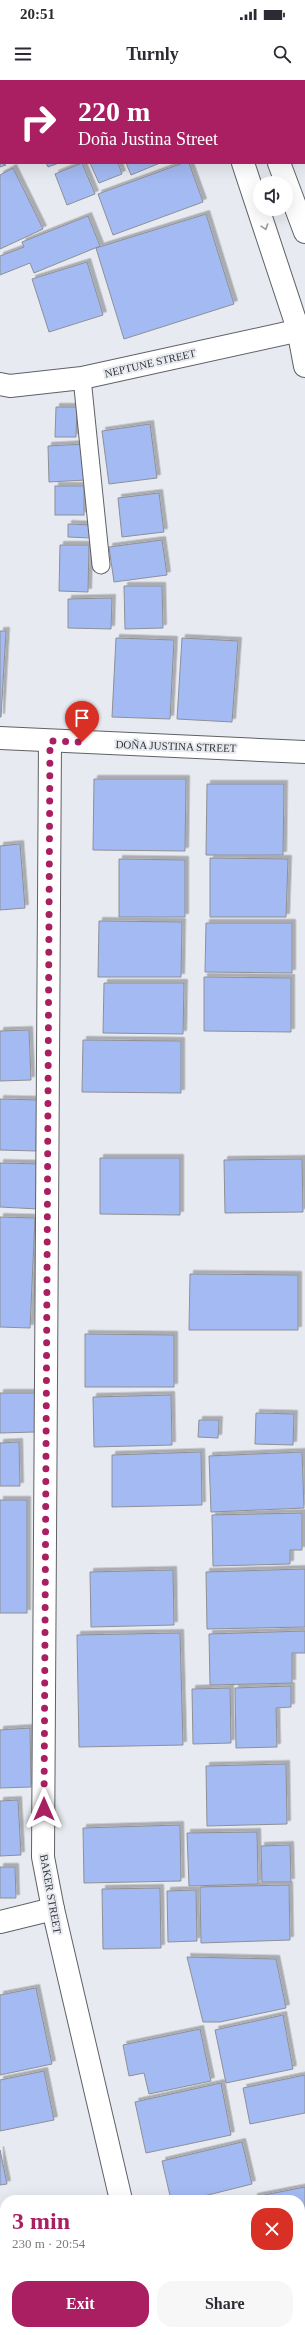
<!DOCTYPE html>
<meta charset="utf-8">
<style>
body{margin:0;font-family:Georgia,serif;background:#f7f7f7;color:#2b2b33;height:100vh;display:flex;flex-direction:column;font-size:15px;white-space:nowrap}
*{box-sizing:border-box;margin:0}
p{font-size:13px;color:#7c7c81}
.icon{flex:none;width:22px;height:22px;fill:none;stroke:currentColor;stroke-width:2;stroke-linecap:round;stroke-linejoin:round}
.map{position:relative;flex:1;overflow:hidden}
.details{position:absolute;left:0px;top:2115px;width:305px;height:140px;display:flex;flex-direction:column;background:#fff;border-radius:16px 16px 0 0;box-shadow:0 4px 16px #0002}
.details>*{flex:none}
.top-card{position:absolute;left:0px;top:0px;width:305px;height:84px;box-shadow:0 4px 16px #0002;background:#a91f62;color:#fff;overflow:hidden}
.fabs{position:absolute;left:253px;top:96px;display:grid;gap:8px}
.fabs a{display:grid;place-items:center;width:40px;height:40px;border-radius:50%;background:#fff;box-shadow:0 4px 16px #0002;font-size:20px}
.pin{position:absolute;display:grid;place-items:center;width:34px;height:34px;color:#fff;margin:-41px -17px;border-radius:50% 50% 50% 0;rotate:-45deg;box-shadow:0 0 4px #0007}
.pin .icon{rotate:45deg}
.me{position:absolute;width:44px;margin:-22px;rotate:0deg;stroke-linejoin:round;filter:drop-shadow(0 0 3px #0008)}
.turn{display:flex;align-items:center;gap:14px;height:84px;padding:0 12px;font-size:18px}
.turn .icon{width:52px;height:52px;stroke-width:2.5}
.turn b{display:block;font-size:28px;line-height:34px}
.round{display:grid;place-items:center;flex:none;width:42px;height:42px;border-radius:16px;background:#f7f7f7}
.overview{display:flex;align-items:center;justify-content:space-between;height:68px;padding:0 12px}
h1{font-size:24px;font-weight:600;line-height:30px;color:#a91f62}
.cta{display:flex;gap:8px;margin-top:auto;padding:8px 12px}
.cta a{flex:1;height:46px;border-radius:16px;background:#a91f62;color:#fff;font-size:16px;font-weight:600;line-height:46px;text-align:center}
.cta a+a{background:#f7f7f7;color:#2b2b33}
.status{display:flex;justify-content:space-between;align-items:center;height:28px;padding:0 20px;background:#fff;direction:ltr}
.status svg{height:11px;fill:currentColor}
header{display:flex;justify-content:space-between;align-items:center;height:52px;padding:0 12px;background:#fff;font-size:18px;font-weight:600}
.map>svg:first-child{display:block}
.building{fill:#a3baf2;stroke:#8e9096;filter:url(#shadow)}
.lines{fill:none;stroke-linecap:round;stroke-linejoin:round}
.lane-casing{stroke:#5f6167;stroke-width:19}
.street-casing{stroke:#5f6167;stroke-width:24}
.secondary-casing{stroke:#5f6167;stroke-width:24}
.lane{stroke:#fff;stroke-width:17}
.street{stroke:#fff;stroke-width:22}
.secondary{stroke:#fff;stroke-width:22}
.oneway{stroke:#999a9b}
.route{stroke:#a91f62;stroke-width:7;stroke-dasharray:0 12.6}
.labels{text-anchor:middle;dominant-baseline:central;stroke-width:4;stroke-linejoin:round;paint-order:stroke}
.street-label{font-size:11px;fill:#333537;stroke:#e7eaf0}
</style>
<div class="status"><b>20:51</b><svg viewBox="0 0 49 12"><path d="M0 12V9h3v3zM5 12V6h3v6zM10 12V3h3v9zM15 12V0h3v12zM26 1h20v11H26zM47 4h2v5h-2z"/></svg></div>
<header><svg class="icon" aria-label="menu" viewBox="0 0 24 24"><path d="M4 6h16M4 12h16M4 18h16"/></svg>Turnly<svg class="icon" aria-label="search" viewBox="0 0 24 24"><circle cx="10" cy="10" r="6"/><path d="M15 15l6 6"/></svg></header>
<div class="map">
<svg width="305" height="2255" viewBox="0 0 305 2255">
<defs>
<filter id="shadow"><feDropShadow dx="3.5" dy="-3.5" stdDeviation="0" flood-color="#0004"/></filter>
</defs>
<rect width="100%" height="100%" fill="#e7eaf0"/>
<g class="building">
<polygon points="0,14 1,15 0,33"/>
<polygon points="305,26 305,67 304,67 304,27"/>
<polygon points="0,72 1,83 6,85 0,87"/>
<polygon points="46,83 59,83 48,87"/>
<polygon points="82,83 95,114 67,125 55,94"/>
<polygon points="90,83 118,83 122,94 99,103"/>
<polygon points="126,83 160,83 131,95"/>
<polygon points="183,83 189,83 203,122 113,155 98,114"/>
<polygon points="13,88 43,149 0,169 0,95"/>
<polygon points="206,134 234,224 124,259 96,168"/>
<polygon points="88,136 100,166 34,193 30,183 0,195 0,176 24,167 22,162"/>
<polygon points="87,182 103,235 49,252 32,199"/>
<polygon points="56,327 77,327 76,357 55,357"/>
<polygon points="150,344 157,398 109,404 102,351"/>
<polygon points="85,364 86,400 49,402 48,366"/>
<rect x="55" y="406" width="29" height="29"/>
<polygon points="159,413 164,452 122,457 118,418"/>
<polygon points="68,444 91,445 91,458 68,457"/>
<polygon points="162,460 167,495 114,502 109,467"/>
<polygon points="60,465 89,465 88,512 59,511"/>
<polygon points="124,506 162,506 163,548 125,549"/>
<polygon points="112,518 111,549 68,548 68,519"/>
<polygon points="0,551 6,551 1,637 0,637"/>
<polygon points="116,558 174,560 170,639 112,637"/>
<polygon points="182,558 238,561 232,642 177,639"/>
<polygon points="94,699 186,699 185,771 93,770"/>
<polygon points="207,704 284,704 283,775 206,775"/>
<polygon points="20,764 25,828 0,830 0,766"/>
<polygon points="210,778 288,779 286,837 210,837"/>
<polygon points="119,779 185,780 185,837 119,837"/>
<polygon points="99,841 182,842 181,897 98,897"/>
<polygon points="206,843 292,843 292,893 205,892"/>
<polygon points="204,897 291,898 291,952 204,951"/>
<polygon points="104,903 184,903 183,954 103,953"/>
<polygon points="29,950 31,1000 0,1001 0,951"/>
<polygon points="83,960 181,961 181,1013 82,1012"/>
<polygon points="0,1019 37,1020 36,1071 0,1070"/>
<polygon points="100,1078 180,1078 180,1135 100,1134"/>
<polygon points="302,1079 303,1132 225,1133 224,1080"/>
<polygon points="0,1083 41,1084 38,1129 0,1127"/>
<polygon points="0,1137 35,1138 30,1248 0,1247"/>
<polygon points="190,1194 298,1195 298,1250 189,1250"/>
<polygon points="85,1254 174,1255 174,1307 85,1307"/>
<polygon points="0,1313 35,1313 35,1352 0,1353"/>
<polygon points="171,1315 172,1365 94,1367 93,1317"/>
<polygon points="256,1333 294,1334 293,1365 255,1364"/>
<polygon points="199,1340 219,1340 218,1358 198,1357"/>
<polygon points="19,1362 20,1406 0,1406 0,1363"/>
<polygon points="201,1372 202,1425 112,1427 112,1375"/>
<polygon points="302,1372 304,1428 211,1432 209,1376"/>
<rect x="0" y="1420" width="27" height="113"/>
<polygon points="302,1433 302,1470 290,1470 290,1484 213,1486 212,1435"/>
<polygon points="305,1489 305,1547 207,1549 206,1492"/>
<polygon points="173,1490 174,1545 91,1547 90,1492"/>
<polygon points="305,1551 305,1573 292,1573 292,1603 210,1605 209,1554"/>
<polygon points="180,1553 183,1665 79,1667 77,1555"/>
<polygon points="291,1606 291,1627 276,1628 277,1667 236,1668 235,1608"/>
<polygon points="230,1608 231,1663 193,1664 192,1609"/>
<polygon points="30,1648 31,1707 0,1708 0,1650"/>
<polygon points="286,1684 287,1744 207,1746 206,1686"/>
<polygon points="18,1720 21,1775 0,1776 0,1721"/>
<polygon points="180,1745 181,1801 84,1803 83,1748"/>
<polygon points="257,1752 258,1804 189,1806 187,1753"/>
<polygon points="290,1765 291,1802 262,1802 261,1766"/>
<polygon points="0,1787 15,1787 16,1818 0,1818"/>
<polygon points="289,1805 290,1860 201,1863 200,1807"/>
<polygon points="160,1808 161,1868 103,1869 102,1809"/>
<polygon points="196,1810 197,1861 168,1862 167,1811"/>
<polygon points="187,1877 276,1879 286,1928 220,1942 203,1942"/>
<polygon points="36,1908 52,1984 0,1995 0,1915"/>
<polygon points="283,1935 293,1989 226,2003 215,1950"/>
<polygon points="200,1949 211,2001 149,2014 144,1993 129,1996 123,1965"/>
<polygon points="44,1991 54,2040 0,2051 0,2000"/>
<polygon points="305,1995 305,2033 250,2044 243,2008"/>
<polygon points="221,2003 231,2055 146,2073 135,2022"/>
<polygon points="242,2062 252,2104 188,2120 171,2120 162,2081"/>
<polygon points="0,2070 7,2104 0,2105"/>
<polygon points="305,2107 305,2159 300,2161 300,2120 254,2120 254,2117"/>
<polygon points="0,2148 5,2173 0,2174"/>
<polygon points="305,2164 305,2221 300,2222 300,2166"/>
<polygon points="305,2227 305,2255 294,2255 293,2250 300,2250 300,2228"/>
<polygon points="5,2240 5,2250 22,2250 23,2255 0,2255 0,2241"/>
<polygon points="35,2250 116,2250 117,2255 36,2255"/>
<polygon points="183,2250 270,2250 271,2255 184,2255"/>
</g>
<g class="lines">
<defs>
<polyline id="lane" points="82,298 101,485"/>
<g id="street">
<polyline points="212,0 212,1"/>
<polyline points="248,0 249,1"/>
<polyline points="243,83 298,249 305,286"/>
<polyline points="279,83 305,152"/>
<polyline points="0,304 10,306 82,298 305,249"/>
<polyline points="50,661 43,1777 53,1829 121,2120"/>
<polyline points="0,1842 53,1829"/>
<polyline points="152,2250 153,2255"/>
</g>
<polyline id="secondary" points="0,658 305,672"/>
</defs>
<use href="#lane" class="lane-casing"/>
<use href="#street" class="street-casing"/>
<use href="#secondary" class="secondary-casing"/>
<use href="#lane" class="lane"/>
<use href="#street" class="street"/>
<use href="#secondary" class="secondary"/>
</g>
<defs><path id="oneway-chevron" d="M-2-3.5L2.5 0L-2 3.5" fill="none" stroke-width="1.6" stroke-linecap="round" stroke-linejoin="round"/></defs>
<use class="oneway" href="#oneway-chevron" transform="translate(265 147) rotate(72)"/>
<g class="lines">
<polyline class="route" points="44,1729 50,661 82,662"/>
</g>
<g class="labels">
<g class="street-label">
<text transform="translate(150 283) rotate(-13)">NEPTUNE STREET</text>
<text transform="translate(176 666) rotate(2)">DOÑA JUSTINA STREET</text>
<text transform="translate(51 1814) rotate(80)">BAKER STREET</text>
</g>
</g>
</svg>
<div class="fabs">
<a><svg class="icon" aria-label="sound" viewBox="0 0 24 24"><path d="M4 9h4l5-4v14l-5-4H4zM17 9q2 3 0 6"/></svg></a>
</div>
<div class="pin" style="left:82px;top:662px;background:#d93025"><svg class="icon" aria-label="arrive" viewBox="0 0 24 24"><path d="M6 21V4h12l-3 4 3 4H6"/></svg></div>
<svg class="me" style="left:44px;top:1729px" viewBox="-20 -20 40 40"><path d="M0-17L14 15 0 8-14 15z" fill="#a91f62" stroke="#fff" stroke-width="4"/></svg>
<div class="top-card">
<div class="turn"><svg class="icon" aria-label="right" viewBox="0 0 24 24"><path d="M7 20v-9h11M14 6l5 5-5 5"/></svg><div><b>220 m</b>Doña Justina Street</div></div>
</div>
<section class="details">
<div class="overview"><div><h1>3 min</h1><p>230 m · 20:54</p></div><a class="round" style="background:#d93025;color:#fff"><svg class="icon" aria-label="close" viewBox="0 0 24 24"><path d="M6 6l12 12M18 6L6 18"/></svg></a></div>
<div class="cta"><a>Exit</a><a>Share</a></div>
</section>
</div>
